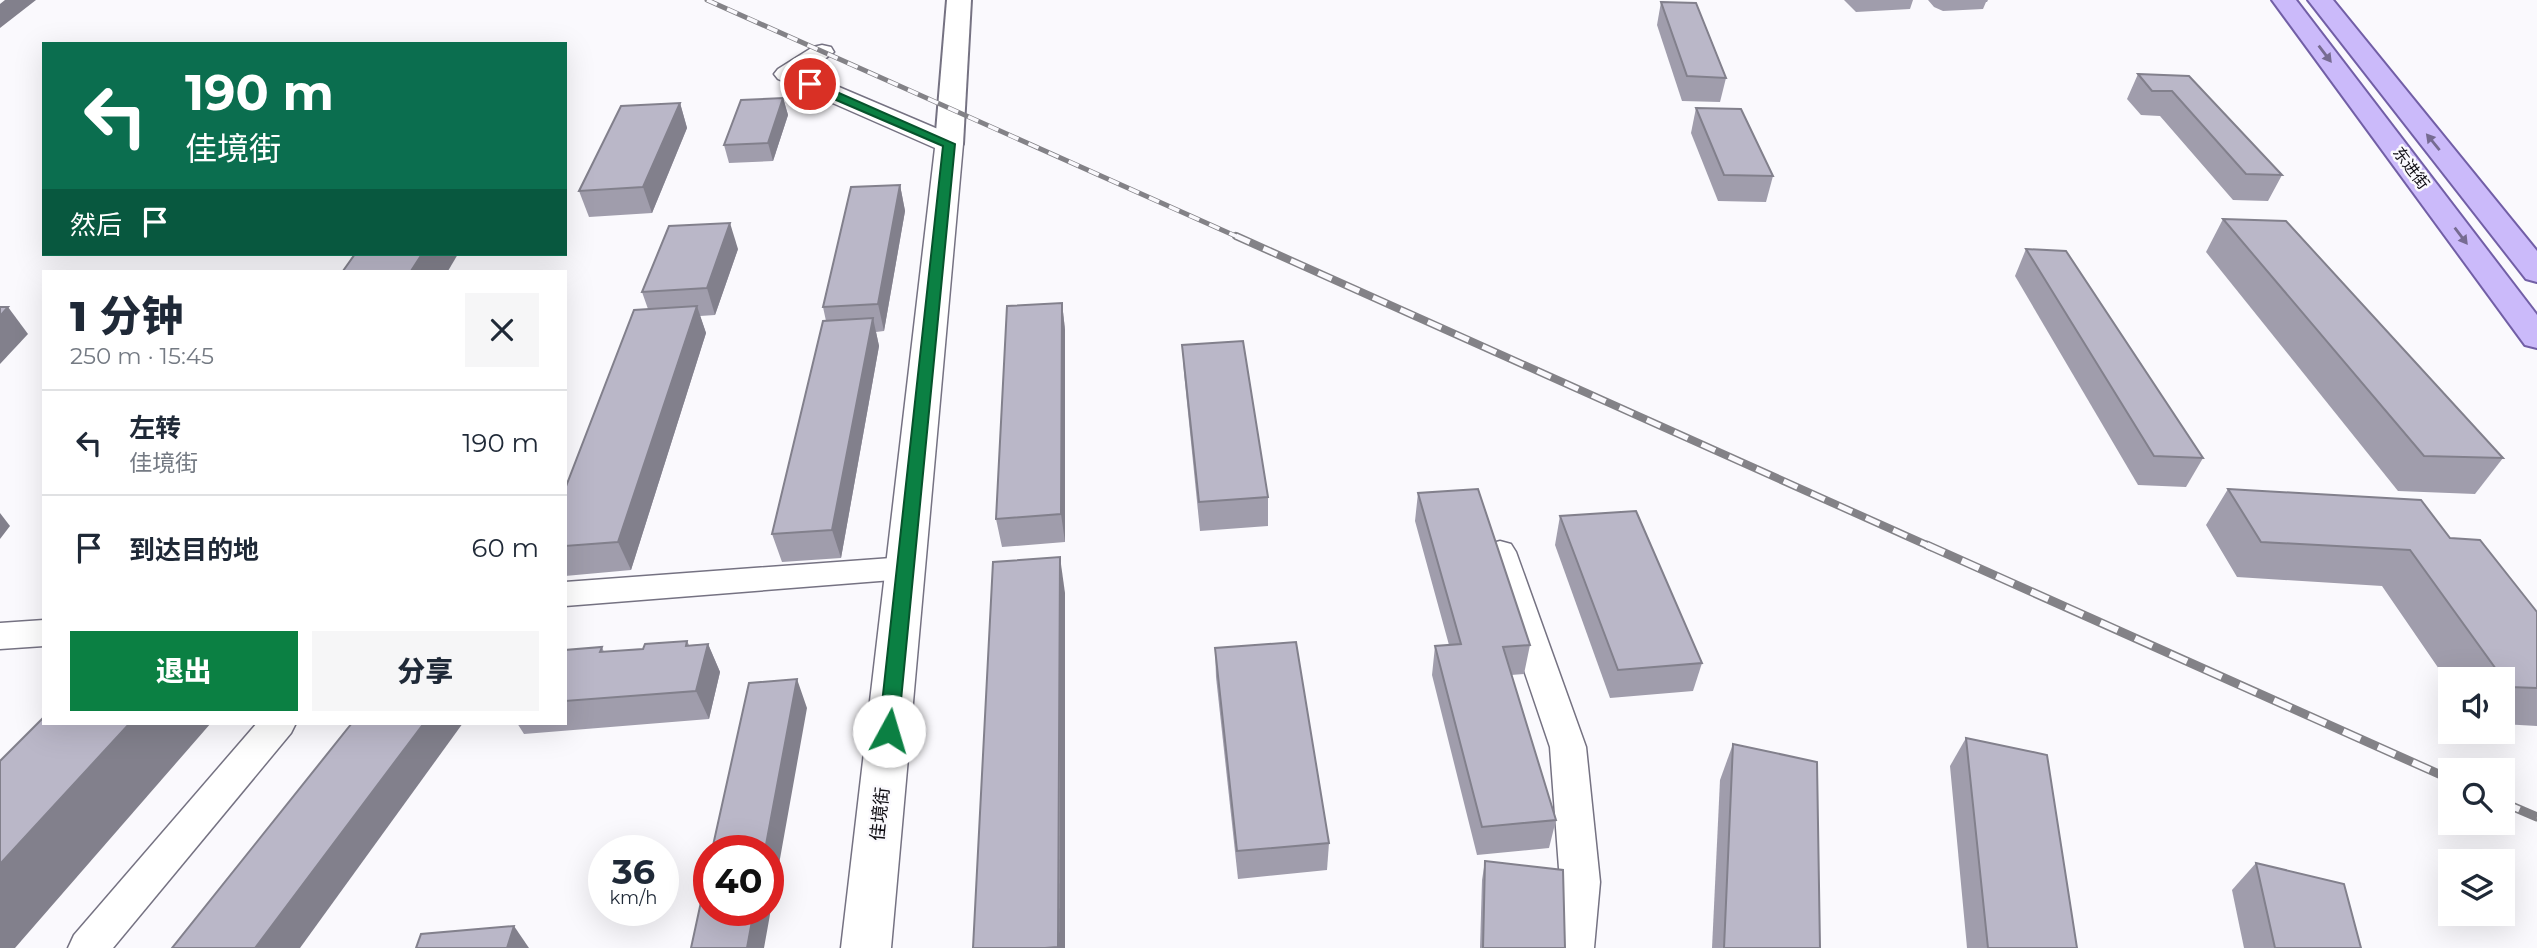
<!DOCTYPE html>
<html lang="zh">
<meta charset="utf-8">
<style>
body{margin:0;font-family:Montserrat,"Noto Sans SC",sans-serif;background:#f6f6f7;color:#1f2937;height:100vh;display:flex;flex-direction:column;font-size:26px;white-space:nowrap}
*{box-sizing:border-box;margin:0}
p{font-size:23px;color:#747a83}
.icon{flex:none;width:38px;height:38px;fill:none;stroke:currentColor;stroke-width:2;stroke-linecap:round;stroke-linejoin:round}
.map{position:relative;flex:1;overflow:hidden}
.sheet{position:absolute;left:42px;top:270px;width:525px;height:455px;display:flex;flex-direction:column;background:#fff;border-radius:0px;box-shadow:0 7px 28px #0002}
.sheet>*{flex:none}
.guide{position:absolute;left:42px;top:42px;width:525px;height:214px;border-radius:0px;box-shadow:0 7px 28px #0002;background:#0b6e4f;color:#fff;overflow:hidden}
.tools{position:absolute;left:2438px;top:667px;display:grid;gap:14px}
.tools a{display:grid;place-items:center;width:77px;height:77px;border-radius:0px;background:#fff;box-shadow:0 7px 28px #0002;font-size:35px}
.speed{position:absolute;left:588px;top:835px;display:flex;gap:14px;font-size:35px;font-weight:700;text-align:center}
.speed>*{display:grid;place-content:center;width:91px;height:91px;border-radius:50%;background:#fff;box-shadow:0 7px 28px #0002;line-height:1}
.speed small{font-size:18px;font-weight:400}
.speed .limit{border:10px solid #d22;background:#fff;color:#111}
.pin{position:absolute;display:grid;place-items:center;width:60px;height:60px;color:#fff;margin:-30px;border:4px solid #fff;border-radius:50%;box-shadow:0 2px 7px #0007}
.me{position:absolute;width:77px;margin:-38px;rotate:6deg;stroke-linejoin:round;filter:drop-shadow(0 0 5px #0008)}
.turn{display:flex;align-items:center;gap:24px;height:147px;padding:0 28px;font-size:32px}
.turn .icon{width:91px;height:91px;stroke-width:2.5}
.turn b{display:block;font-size:49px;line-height:60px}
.then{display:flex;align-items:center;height:66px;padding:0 28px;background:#0003;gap:14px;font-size:26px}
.round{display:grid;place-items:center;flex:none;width:74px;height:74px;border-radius:0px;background:#f6f6f7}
.headline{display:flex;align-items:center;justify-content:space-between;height:119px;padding:0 28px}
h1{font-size:42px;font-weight:800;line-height:52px}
.primary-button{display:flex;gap:14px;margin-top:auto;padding:14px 28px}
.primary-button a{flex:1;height:80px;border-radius:0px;background:#0b8043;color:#fff;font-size:28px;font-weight:800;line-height:80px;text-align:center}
.primary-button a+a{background:#f6f6f7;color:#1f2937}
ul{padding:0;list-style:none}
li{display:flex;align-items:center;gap:21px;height:105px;padding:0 28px;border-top:2px solid #e0e1e3}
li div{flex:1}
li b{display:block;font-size:26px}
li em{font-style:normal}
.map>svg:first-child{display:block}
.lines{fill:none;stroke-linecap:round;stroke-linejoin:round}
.minor-casing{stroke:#757282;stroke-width:3}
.tertiary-casing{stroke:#757282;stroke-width:3}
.secondary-casing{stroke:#757282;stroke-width:4}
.primary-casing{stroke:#725fa6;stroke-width:4}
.minor{fill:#fff;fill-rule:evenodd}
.tertiary{fill:#fff;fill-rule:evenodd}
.secondary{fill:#fff;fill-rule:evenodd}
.primary{fill:#cbbafa;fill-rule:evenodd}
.rail-far2-casing{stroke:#838287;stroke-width:5}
.rail-far1-casing{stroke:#838287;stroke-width:8}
.rail-casing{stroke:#838287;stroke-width:9}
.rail-far2{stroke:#faf9fd;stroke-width:3.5;stroke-dasharray:11;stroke-linecap:butt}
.rail-far1{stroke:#faf9fd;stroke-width:5;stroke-dasharray:15;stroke-linecap:butt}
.rail{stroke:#faf9fd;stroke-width:6;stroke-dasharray:19;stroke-linecap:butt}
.wall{fill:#a09dac}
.shaded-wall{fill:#82808c}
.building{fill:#bab7c8;stroke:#82808c;stroke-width:2}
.oneway{fill:#766b91}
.route{fill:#0b8043;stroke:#07532c;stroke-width:2}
.labels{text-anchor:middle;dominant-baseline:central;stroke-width:5;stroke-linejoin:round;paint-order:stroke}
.far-street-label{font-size:16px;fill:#0d0b11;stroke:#faf9fd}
.street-label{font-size:18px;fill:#0d0b11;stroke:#faf9fd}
</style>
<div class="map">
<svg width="2537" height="948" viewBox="0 0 2537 948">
<rect width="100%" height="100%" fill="#faf9fd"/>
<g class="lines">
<defs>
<g id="minor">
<polygon points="1500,541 1511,544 1516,552 1586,747 1600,882 1594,948 1554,948 1560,882 1550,747 1484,552 1489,544"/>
<polygon points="905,557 916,560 921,568 916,576 905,579 565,606 565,582"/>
<polygon points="44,620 44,646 0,649 0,623"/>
<polygon points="257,723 296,723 291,733 113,948 68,948 74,935"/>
</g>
<polygon id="tertiary" points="822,45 831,47 834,52 806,73 959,138 963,144 891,948 841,948 935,148 778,79 774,74 778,69 813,47"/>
<polygon id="secondary" points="947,0 971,0 963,144 959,150 949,153 939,150 935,144"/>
<g id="primary">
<polygon points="2272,0 2296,0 2537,315 2537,348 2525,345"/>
<polygon points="2308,0 2333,0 2537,251 2537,282 2526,279"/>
</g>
</defs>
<use href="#minor" class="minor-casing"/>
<use href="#tertiary" class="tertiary-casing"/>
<use href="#secondary" class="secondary-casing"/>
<use href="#primary" class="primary-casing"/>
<use href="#minor" class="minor"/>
<use href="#tertiary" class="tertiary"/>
<use href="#secondary" class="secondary"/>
<use href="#primary" class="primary"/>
<defs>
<polyline id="rail-far2" points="707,0 1240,238"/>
<polyline id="rail-far1" points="1236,236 1931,547"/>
<g id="rail">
<polyline points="1927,545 2450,779"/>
<polyline points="2502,802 2537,817"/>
</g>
</defs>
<use href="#rail-far2" class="rail-far2-casing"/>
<use href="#rail-far1" class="rail-far1-casing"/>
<use href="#rail" class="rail-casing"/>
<use href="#rail-far2" class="rail-far2"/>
<use href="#rail-far1" class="rail-far1"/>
<use href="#rail" class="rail"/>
</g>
<g class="wall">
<polygon points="1844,0 1913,0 1910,9 1856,12"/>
<polygon points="1928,0 1988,0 1987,2 1986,2 1983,9 1943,11 1934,7"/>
<polygon points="1661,2 1726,78 1720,102 1682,101 1657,25"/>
<polygon points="2138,74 2189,76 2282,175 2268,201 2233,200 2160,116 2141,115 2127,99"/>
<polygon points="783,98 788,115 773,161 729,163 724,145"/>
<polygon points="680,103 687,128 652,213 589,217 579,191"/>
<polygon points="1696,108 1773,176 1766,202 1718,201 1691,133"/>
<polygon points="900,185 905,211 884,331 876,332 879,346 841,558 782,562 772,534 826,321 823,307"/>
<polygon points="2223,219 2503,458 2475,494 2398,491 2206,252"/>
<polygon points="738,249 715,315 700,316 706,333 631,570 565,576 565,489 648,309 642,292"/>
<polygon points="2026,249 2203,458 2186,487 2138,485 2015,276"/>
<polygon points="1062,303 1065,330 1065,542 1002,547 996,519"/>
<polygon points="1182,345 1268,497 1268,526 1200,531 1184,373"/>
<polygon points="2228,489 2450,538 2537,612 2537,726 2502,724 2502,679 2450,679 2450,685 2382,586 2237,577 2206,525"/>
<polygon points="1418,493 1530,645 1524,674 1511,675 1556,820 1549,848 1477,855 1432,675 1435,646 1449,645 1415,521"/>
<polygon points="1560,516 1702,663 1693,691 1610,698 1555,545"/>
<polygon points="687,641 689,645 708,644 720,672 709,719 524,734 517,723 565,723 565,650 602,647 604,652 643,649"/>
<polygon points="1215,648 1329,843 1327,870 1238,879 1216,677"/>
<polygon points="1966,738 2077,948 1967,948 1950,766"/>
<polygon points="1733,744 1820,948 1712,948 1720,780"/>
<polygon points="1485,861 1565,948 1480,948 1482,880"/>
<polygon points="2256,863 2361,948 2244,948 2232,890"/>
</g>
<g class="shaded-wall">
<polygon points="5,0 36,0 0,28 0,4"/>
<polygon points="783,98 788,115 773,161 768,143"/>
<polygon points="680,103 687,128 652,213 643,187"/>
<polygon points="900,185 905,211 884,331 878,304"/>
<polygon points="730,223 738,249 715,315 707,288"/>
<polygon points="422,254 458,254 448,271 411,271"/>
<polygon points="1062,303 1065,330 1065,542 1061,514"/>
<polygon points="697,306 706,333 631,570 618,542"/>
<polygon points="8,307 28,334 0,364 0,316"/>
<polygon points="873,318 879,346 841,558 832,530"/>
<polygon points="0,513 10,526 0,539"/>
<polygon points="1060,557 1065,593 1065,948 1059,948"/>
<polygon points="708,644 720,672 709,719 696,691"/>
<polygon points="797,679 807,708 764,948 747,948 754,910 768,910 768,850 765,850"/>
<polygon points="130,723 211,723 15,948 0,948 0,864"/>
<polygon points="424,723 463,723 300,948 255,948"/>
<polygon points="514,926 529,948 507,948"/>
</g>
<g class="building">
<polygon points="1661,2 1696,3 1726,78 1687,76"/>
<polygon points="2138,74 2189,76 2282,175 2246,174 2172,91 2152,91"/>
<polygon points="783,98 768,143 724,145 741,100"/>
<polygon points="680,103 643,187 579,191 621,106"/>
<polygon points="1696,108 1741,109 1773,176 1724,175"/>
<polygon points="900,185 878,304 823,307 851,187"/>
<polygon points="2223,219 2286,221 2503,458 2424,456"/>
<polygon points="730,223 707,288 642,292 669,226"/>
<polygon points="2026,249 2066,251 2203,458 2154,456"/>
<polygon points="355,254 422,254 411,271 343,271"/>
<polygon points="1062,303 1061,514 996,519 1007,306"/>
<polygon points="697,306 618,542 565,546 565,489 634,310"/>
<polygon points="0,307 8,307 0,316"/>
<polygon points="873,318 832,530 772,534 823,321"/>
<polygon points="1243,341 1268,497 1199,502 1182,345"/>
<polygon points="1478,489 1530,645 1503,647 1556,820 1482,827 1435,646 1461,644 1418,493"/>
<polygon points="2228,489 2421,500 2450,538 2480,540 2537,612 2537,688 2509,687 2410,550 2261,542"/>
<polygon points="1636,511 1702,663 1618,670 1560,516"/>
<polygon points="1060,557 1058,947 1045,948 973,948 993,562"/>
<polygon points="687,641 686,646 708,644 696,691 565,701 565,650 602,647 600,652 643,649 645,644"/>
<polygon points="1296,642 1329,843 1237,851 1215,648"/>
<polygon points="797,679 765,850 712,850 749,683"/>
<polygon points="44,717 44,723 130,723 0,864 0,761"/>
<polygon points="352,723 424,723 255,948 172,948"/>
<polygon points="1966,738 2047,755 2077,948 1988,948"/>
<polygon points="1733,744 1817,762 1820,948 1724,948"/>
<polygon points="1485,861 1563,870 1565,948 1483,948"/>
<polygon points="2256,863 2344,884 2361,948 2275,948"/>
<polygon points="709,865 709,910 754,910 747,948 691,948"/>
<polygon points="514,926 507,948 416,948 421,934"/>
</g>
<defs><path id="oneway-solid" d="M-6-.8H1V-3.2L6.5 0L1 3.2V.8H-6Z" transform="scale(1.75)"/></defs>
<g class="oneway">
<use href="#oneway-solid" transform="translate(2325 54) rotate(53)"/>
<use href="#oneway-solid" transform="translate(2433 142) rotate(-129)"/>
<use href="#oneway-solid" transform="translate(2461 236) rotate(53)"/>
</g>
<polygon class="route" points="806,82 814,82 955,144 898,731 895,737 889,739 882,737 879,731 943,146 806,87"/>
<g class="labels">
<g class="far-street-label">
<text transform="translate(2411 168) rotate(53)">东进街</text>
</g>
<g class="street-label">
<text transform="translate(880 814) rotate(-84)">佳境街</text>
</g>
</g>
</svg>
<div class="tools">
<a><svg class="icon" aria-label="sound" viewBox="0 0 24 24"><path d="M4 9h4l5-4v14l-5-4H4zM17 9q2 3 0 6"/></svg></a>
<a><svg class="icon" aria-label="search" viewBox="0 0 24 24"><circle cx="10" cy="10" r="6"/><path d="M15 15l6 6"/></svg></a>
<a><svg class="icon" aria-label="layers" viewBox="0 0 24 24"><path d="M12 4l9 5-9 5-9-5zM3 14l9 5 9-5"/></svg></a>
</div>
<div class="speed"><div>36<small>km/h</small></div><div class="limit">40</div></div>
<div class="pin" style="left:810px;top:84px;background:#d93025"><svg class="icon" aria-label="arrive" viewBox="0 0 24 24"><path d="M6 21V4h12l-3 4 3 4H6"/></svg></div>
<svg class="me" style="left:889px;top:731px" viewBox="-20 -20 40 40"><circle r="19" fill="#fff"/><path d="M0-13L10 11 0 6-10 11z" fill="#0b8043"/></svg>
<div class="guide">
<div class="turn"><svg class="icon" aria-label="left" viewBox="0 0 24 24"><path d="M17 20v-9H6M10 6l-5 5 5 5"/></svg><div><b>190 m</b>佳境街</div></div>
<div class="then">然后<svg class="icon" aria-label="arrive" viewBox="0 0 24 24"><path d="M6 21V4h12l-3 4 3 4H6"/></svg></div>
</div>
<section class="sheet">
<div class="headline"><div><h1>1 分钟</h1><p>250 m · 15:45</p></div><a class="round"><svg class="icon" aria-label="close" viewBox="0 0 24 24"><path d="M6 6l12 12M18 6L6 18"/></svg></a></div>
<ul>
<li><svg class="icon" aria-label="left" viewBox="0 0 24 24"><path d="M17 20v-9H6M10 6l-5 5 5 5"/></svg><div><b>左转</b><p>佳境街</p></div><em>190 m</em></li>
<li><svg class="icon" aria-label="arrive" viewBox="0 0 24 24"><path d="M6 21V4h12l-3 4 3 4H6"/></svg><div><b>到达目的地</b></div><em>60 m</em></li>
</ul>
<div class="primary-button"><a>退出</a><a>分享</a></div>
</section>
</div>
